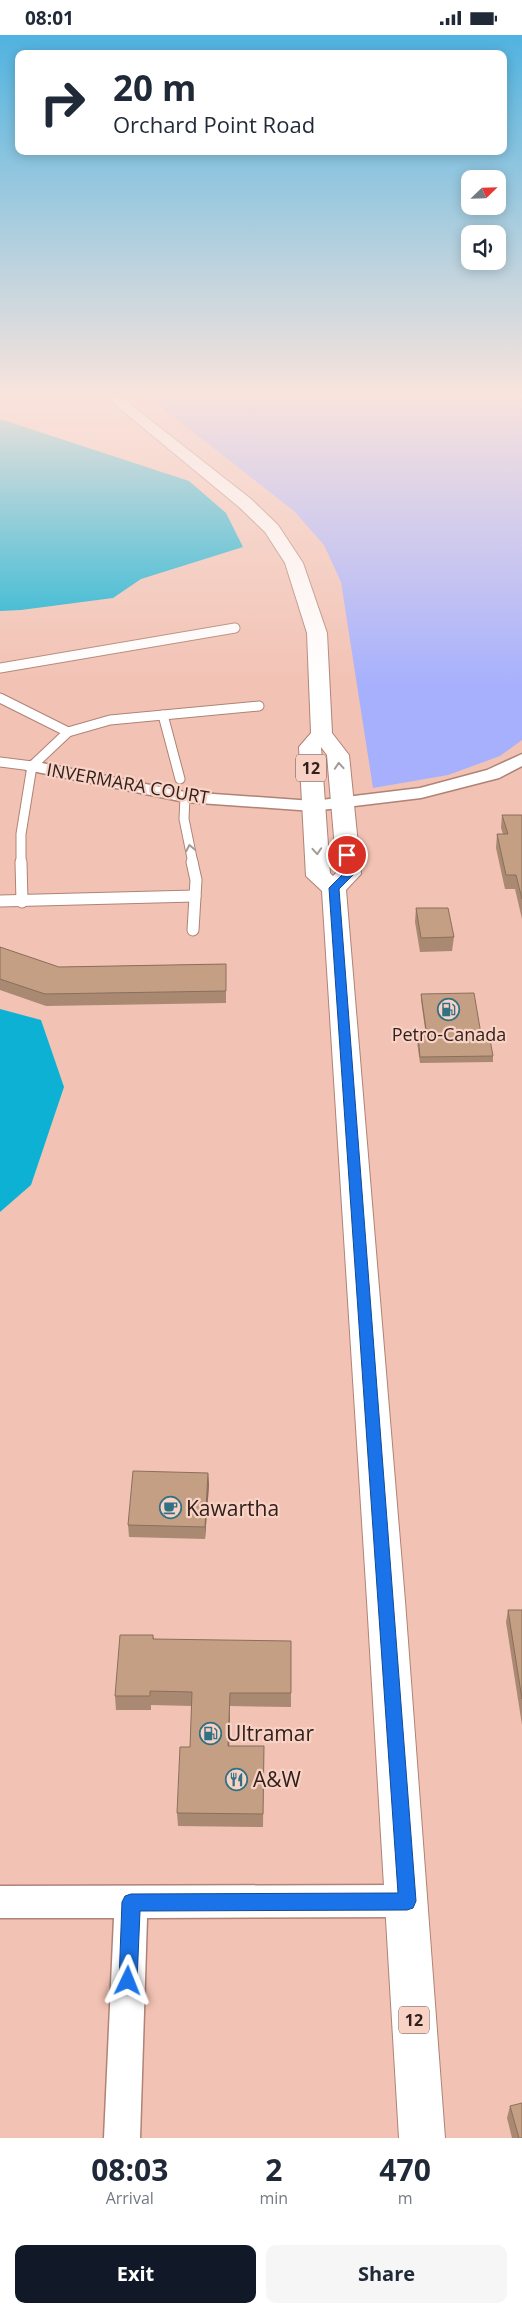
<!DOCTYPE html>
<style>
body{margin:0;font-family:"Open Sans",sans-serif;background:#f6f6f7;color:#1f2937;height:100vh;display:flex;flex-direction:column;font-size:19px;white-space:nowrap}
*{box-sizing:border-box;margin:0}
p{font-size:16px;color:#747a83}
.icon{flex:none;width:28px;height:28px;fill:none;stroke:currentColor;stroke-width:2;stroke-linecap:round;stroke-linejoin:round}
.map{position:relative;height:2103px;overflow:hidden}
.drawer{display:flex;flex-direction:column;background:#fff;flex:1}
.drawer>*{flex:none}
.top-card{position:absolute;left:15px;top:15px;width:492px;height:105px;border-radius:10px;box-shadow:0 2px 12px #0003;background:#fff;color:#1f2937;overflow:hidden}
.needle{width:32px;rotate:67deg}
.tools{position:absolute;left:461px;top:135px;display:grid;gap:10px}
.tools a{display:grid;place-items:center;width:45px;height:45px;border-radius:10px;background:#fff;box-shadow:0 2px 12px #0003;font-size:25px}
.pin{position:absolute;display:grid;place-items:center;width:42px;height:42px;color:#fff;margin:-21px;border:2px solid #fff;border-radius:50%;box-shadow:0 1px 5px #0007}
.me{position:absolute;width:55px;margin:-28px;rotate:2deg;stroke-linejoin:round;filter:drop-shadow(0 0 4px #0008)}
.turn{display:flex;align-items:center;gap:18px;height:105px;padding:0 15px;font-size:22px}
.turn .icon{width:65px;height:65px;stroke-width:2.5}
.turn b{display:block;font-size:35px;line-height:42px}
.eta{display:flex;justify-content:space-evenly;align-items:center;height:85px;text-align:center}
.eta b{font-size:30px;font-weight:700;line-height:35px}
.button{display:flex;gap:10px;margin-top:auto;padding:10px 15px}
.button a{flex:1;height:58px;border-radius:10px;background:#111827;color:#fff;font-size:20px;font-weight:700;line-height:58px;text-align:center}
.button a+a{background:#f6f6f7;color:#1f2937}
.status{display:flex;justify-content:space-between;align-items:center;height:35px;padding:0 25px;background:#fff;direction:ltr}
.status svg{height:14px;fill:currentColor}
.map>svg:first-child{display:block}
.green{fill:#a6b0fd}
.water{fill:#0db1d3}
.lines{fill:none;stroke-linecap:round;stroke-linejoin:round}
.lane-far1-casing{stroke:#af8375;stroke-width:11}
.lane-casing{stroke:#af8375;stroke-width:13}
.street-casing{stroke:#af8375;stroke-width:3}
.highway-casing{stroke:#af8375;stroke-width:2}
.lane-far1{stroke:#fff;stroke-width:9}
.lane{stroke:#fff;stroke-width:11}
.street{fill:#fff;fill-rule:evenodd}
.highway{fill:#fff;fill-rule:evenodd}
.wall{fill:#a98972}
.shaded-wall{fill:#8a6f5c}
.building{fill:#c59f84;stroke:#8a6f5c}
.oneway{stroke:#a39b98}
.route{fill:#1a73e8;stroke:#114b97}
.labels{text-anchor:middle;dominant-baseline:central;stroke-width:4.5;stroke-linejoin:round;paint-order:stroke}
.shield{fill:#f9d2c6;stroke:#6e554e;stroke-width:1}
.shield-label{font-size:16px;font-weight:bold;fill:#32201b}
.street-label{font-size:18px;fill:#32201b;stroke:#f9d2c6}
.poi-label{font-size:18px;fill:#32201b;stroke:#f9d2c6}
.near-poi-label{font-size:21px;fill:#32201b;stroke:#f9d2c6;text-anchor:start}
</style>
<div class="status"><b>08:01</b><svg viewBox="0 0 49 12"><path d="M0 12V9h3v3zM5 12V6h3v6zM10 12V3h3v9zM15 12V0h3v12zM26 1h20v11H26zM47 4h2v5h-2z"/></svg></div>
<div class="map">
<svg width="522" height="2103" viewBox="0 0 522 2103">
<rect width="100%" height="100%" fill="#f2c2b4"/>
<polygon class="green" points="143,358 522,358 522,705 500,721 448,740 373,753 341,547 324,510 294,476"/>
<g class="water">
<polygon points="0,384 189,446 226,478 243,512 141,544 113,563 21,575 0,576"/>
<polygon points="0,974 41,985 64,1052 31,1150 0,1177"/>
</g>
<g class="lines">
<defs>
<g id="lane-far1">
<polyline points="0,633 235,593"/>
<polyline points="0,663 68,697"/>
<polyline points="163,680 180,744"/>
<polyline points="0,727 32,731"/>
<polyline points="185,762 184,784 193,828"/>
<polyline points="21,828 21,799 32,731 68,697 110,685 259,671"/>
</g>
<g id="lane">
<polyline points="21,827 22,867"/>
<polyline points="192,827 196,845 193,895"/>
<polyline points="0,866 195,861"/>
</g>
<g id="street">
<polygon points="522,719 522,731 499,743 421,763 313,776 185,767 32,736 26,735 24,731 26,727 32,726 185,757 313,766 420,753 487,735"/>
<polygon points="407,1850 419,1854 423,1866 419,1878 407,1882 147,1883 140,2103 104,2103 114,1883 0,1883 0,1851"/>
</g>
<path id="highway" d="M101,358H116L251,464L278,490L303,528L327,598L332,698L349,720L361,839L346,855L405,1566L445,2103H399L367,1566L322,856L306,841L299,712L311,698L307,598L285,528L265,497L239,472ZM321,712L327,720L337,837L333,841L330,838Z"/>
</defs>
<use href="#lane-far1" class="lane-far1-casing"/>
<use href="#lane" class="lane-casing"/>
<use href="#street" class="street-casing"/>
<use href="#highway" class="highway-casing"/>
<use href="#lane-far1" class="lane-far1"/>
<use href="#lane" class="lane"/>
<use href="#street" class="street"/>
<use href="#highway" class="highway"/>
</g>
<g class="wall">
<polygon points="502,780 522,780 522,884 515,854 505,854 496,813 497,799 503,799 501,793"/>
<polygon points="416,873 454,902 452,916 420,917 415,887"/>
<polygon points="0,912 59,932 226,929 226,968 46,971 0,955"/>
<polygon points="421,959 481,999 493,1021 493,1027 420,1028 417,1007 418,1001 426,1001 421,965"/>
<polygon points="208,1438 209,1450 205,1504 129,1502 128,1490"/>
<polygon points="508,1575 522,1575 522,1690 506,1587"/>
<polygon points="153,1600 154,1604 291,1658 291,1672 230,1671 229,1711 264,1711 263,1792 178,1791 177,1778 190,1712 192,1671 151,1670 151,1675 116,1675 115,1661"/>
<polygon points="510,2071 522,2103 512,2103 507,2083"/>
</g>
<g class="shaded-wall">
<polygon points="208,1438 209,1450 205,1504 205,1492"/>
<polygon points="230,1658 230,1671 229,1724 228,1711"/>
</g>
<g class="building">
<polygon points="502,780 522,780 522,864 516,840 506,840 497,799 508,799"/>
<polygon points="416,873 448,873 454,902 421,903"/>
<polygon points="0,912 59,932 226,929 226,956 45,959 0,944"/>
<polygon points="474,958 481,999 489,999 493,1021 420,1022 418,1001 427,1001 421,959"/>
<polygon points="133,1436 208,1438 205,1492 128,1490"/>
<polygon points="508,1575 522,1575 522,1664"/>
<polygon points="120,1600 153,1600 153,1604 291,1606 291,1658 230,1658 228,1711 264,1711 263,1779 177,1778 180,1712 190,1712 192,1657 150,1656 150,1661 115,1661"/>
<polygon points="522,2068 522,2103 519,2103 510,2071"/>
</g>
<defs><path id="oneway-chevron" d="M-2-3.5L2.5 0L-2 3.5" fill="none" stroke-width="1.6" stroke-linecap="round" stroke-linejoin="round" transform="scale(1.25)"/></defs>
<g class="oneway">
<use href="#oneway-chevron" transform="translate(339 731) rotate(-94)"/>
<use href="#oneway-chevron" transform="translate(190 813) rotate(-101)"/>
<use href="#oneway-chevron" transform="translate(317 816) rotate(86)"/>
</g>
<linearGradient id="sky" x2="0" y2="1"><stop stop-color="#50b3e0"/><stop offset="0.55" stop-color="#f9e4dd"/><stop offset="1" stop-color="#f9e4dd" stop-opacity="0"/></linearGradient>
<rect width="522" height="652" fill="url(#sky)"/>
<polygon class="route" points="347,817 352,820 354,839 339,854 416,1866 413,1873 407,1875 140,1876 137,1946 134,1952 128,1955 122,1952 119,1946 122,1867 125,1861 131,1859 398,1858 329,853 344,838 342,820"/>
<defs>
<symbol id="fuel-ring" viewBox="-11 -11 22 22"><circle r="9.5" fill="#f9d2c6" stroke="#307284" stroke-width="1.5"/><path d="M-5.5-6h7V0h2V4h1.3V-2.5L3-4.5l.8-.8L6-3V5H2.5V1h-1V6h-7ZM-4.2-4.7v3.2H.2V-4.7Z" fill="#307284"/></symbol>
<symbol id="cafe-ring" viewBox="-11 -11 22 22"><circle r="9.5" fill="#f9d2c6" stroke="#307284" stroke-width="1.5"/><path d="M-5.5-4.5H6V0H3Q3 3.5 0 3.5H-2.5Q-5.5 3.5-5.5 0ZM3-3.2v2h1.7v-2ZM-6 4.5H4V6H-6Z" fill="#307284"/></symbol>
<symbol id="restaurant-ring" viewBox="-11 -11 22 22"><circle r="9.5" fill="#f9d2c6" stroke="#307284" stroke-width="1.5"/><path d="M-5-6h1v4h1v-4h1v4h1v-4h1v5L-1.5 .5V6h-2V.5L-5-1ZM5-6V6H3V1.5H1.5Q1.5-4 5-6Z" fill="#307284"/></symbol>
</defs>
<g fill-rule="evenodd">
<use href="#fuel-ring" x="436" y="962" width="25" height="25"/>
<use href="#cafe-ring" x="158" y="1460" width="25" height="25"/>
<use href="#fuel-ring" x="198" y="1686" width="25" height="25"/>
<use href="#restaurant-ring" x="224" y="1732" width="25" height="25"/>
</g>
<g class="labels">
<g class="shield">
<rect x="296" y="719.5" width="30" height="27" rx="4"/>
<rect x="399" y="1971.5" width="30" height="27" rx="4"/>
</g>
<g class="shield-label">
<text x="311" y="733">12</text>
<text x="414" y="1985">12</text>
</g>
<g class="street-label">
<text transform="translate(128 748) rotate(10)">INVERMARA COURT</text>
</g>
<g class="poi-label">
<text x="449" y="999">Petro-Canada</text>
</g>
<g class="near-poi-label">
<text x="186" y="1473">Kawartha</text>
<text x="226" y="1698">Ultramar</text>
<text x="253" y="1744">A&amp;W</text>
</g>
</g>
</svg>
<div class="tools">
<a><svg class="needle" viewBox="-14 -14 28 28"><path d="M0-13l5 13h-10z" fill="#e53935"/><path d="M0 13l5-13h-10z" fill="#747a83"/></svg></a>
<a><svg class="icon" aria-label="sound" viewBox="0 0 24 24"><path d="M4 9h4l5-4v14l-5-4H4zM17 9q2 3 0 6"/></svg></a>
</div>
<div class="pin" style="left:347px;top:820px;background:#d93025"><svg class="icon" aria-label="arrive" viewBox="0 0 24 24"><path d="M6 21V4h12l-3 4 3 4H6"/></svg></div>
<svg class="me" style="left:128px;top:1946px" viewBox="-20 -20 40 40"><path d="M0-17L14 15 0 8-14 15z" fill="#1a73e8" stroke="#fff" stroke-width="4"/></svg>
<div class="top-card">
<div class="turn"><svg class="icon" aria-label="right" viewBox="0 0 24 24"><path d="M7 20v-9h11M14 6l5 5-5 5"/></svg><div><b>20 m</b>Orchard Point Road</div></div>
</div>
</div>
<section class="drawer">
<div class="eta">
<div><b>08:03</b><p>Arrival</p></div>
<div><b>2</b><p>min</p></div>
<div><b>470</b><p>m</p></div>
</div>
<div class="button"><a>Exit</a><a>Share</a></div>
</section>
